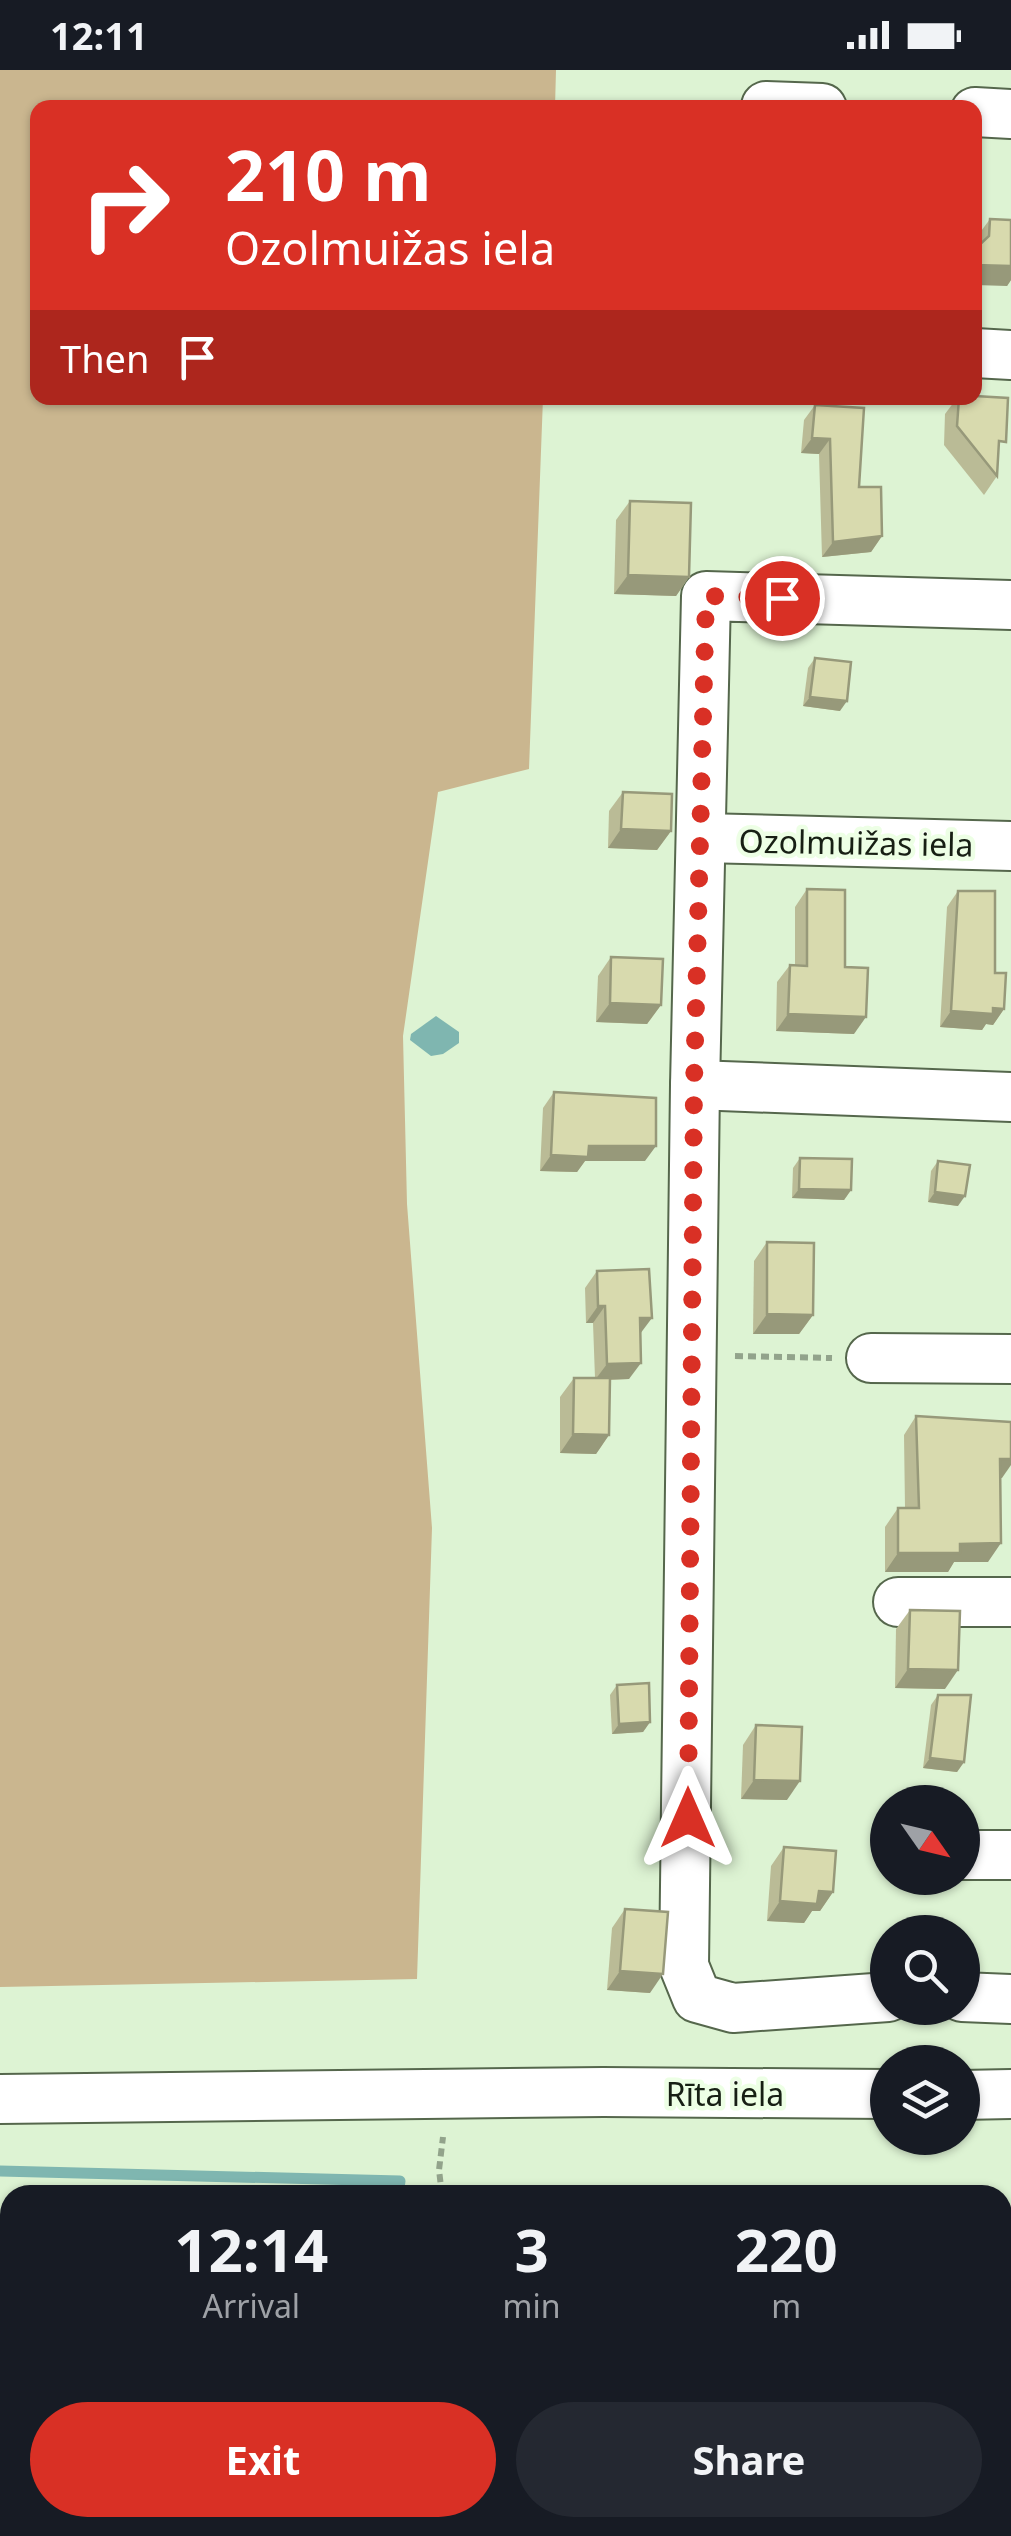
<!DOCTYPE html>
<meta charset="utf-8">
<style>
body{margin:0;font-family:"Noto Sans",sans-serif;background:#242831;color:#f1f3f6;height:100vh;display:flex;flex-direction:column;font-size:38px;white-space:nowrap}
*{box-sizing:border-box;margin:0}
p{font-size:32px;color:#9ea1a6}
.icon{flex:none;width:55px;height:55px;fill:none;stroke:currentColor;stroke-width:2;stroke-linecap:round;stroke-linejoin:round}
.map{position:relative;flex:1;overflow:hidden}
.side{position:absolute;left:0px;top:2115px;width:1012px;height:352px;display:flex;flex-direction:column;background:#171b24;border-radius:30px 30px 0 0;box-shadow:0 2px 8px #0004}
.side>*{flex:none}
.guide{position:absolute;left:30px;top:30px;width:952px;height:305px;border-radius:20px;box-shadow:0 2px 8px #0004;background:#d93025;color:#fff;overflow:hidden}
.needle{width:65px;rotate:124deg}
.tools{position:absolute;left:870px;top:1715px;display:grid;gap:20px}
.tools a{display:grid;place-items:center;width:110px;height:110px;border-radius:50%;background:#171b24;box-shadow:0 2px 8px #0004;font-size:50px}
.pin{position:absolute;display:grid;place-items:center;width:85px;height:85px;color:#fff;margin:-42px;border:5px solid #fff;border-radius:50%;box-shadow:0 2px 10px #0007}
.me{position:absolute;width:110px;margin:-55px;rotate:0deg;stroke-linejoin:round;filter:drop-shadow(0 0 8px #0008)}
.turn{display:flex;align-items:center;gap:35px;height:210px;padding:0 30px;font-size:45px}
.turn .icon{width:130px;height:130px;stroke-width:2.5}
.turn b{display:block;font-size:70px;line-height:85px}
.then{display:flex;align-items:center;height:95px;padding:0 30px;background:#0003;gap:20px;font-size:38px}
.eta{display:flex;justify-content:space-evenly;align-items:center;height:170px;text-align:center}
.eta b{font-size:60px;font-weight:700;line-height:70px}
.action{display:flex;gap:20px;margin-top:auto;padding:20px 30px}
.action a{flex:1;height:115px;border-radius:60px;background:#d93025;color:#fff;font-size:40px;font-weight:700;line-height:115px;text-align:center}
.action a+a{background:#242831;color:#f1f3f6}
.status{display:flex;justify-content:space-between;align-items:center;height:70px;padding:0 50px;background:#171b24;direction:ltr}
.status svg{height:28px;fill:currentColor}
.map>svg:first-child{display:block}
.forest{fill:#cab68f}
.water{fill:#7fb6b0}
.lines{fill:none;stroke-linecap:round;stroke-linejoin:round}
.stream{stroke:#7fb6b0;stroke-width:11}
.minor-casing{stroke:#55674c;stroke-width:52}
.path{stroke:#92a38b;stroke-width:6;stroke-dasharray:8 5;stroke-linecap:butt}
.minor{stroke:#fff;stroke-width:48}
.wall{fill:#babb96}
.shaded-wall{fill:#97997a}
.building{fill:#d8daae;stroke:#97997a;stroke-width:2.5}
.route{stroke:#d93025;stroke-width:18;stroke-dasharray:0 32.4}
.labels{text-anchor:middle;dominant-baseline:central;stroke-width:9;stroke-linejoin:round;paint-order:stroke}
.street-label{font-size:32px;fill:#171f14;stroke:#edffe5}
</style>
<div class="status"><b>12:11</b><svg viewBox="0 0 49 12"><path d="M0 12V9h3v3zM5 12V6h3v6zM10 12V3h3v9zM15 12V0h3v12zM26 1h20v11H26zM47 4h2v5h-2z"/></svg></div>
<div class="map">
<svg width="1011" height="2466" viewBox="0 0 1011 2466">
<rect width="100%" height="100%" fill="#ddf3d3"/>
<polygon class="forest" points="0,0 556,0 555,37 38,38 38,328 543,328 529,699 438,722 403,966 407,1134 432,1458 417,1909 0,1917"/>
<polygon class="water" points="436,946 459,962 459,973 443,984 431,986 410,970 411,964"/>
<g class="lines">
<g class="stream">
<polyline points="0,2101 400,2111 398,2125"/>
<polyline points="366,2466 367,2458"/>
</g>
<defs>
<g id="minor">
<polyline points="766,36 822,38"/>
<polyline points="975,42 1011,44"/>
<polyline points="975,283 1011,285"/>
<polyline points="702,768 1011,776"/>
<polyline points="695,1015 1011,1027"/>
<polyline points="871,1288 1011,1289"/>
<polyline points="898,1532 1011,1532"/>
<polyline points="962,1785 1011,1785"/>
<polyline points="888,1927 733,1938 697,1928 684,1896 695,1015 706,526 1011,535"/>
<polyline points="962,1927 1011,1929"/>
<polyline points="962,2025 1011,2024"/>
<polyline points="0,2029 603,2022 888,2024"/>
<polyline points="0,2332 10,2344"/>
<polyline points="102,2458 109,2466"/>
<polyline points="431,2466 432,2458"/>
<polyline points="888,2466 888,2458"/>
</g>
</defs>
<use href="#minor" class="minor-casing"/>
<g class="path">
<polyline points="735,1286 832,1288"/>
<polyline points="442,2125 439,2100 443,2067"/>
<polyline points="657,2466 658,2458"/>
</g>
<use href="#minor" class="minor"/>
</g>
<g class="wall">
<polygon points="990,149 1011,150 1011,210 1007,216 976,179 976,168"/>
<polygon points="957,328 975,328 999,382 997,406 984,425 944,375 945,344"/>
<polygon points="815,335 859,417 882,466 871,482 822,487 819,384 801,383 804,350"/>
<polygon points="630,431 689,507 676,526 614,524 616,450"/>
<polygon points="815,588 840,641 803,636 808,598"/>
<polygon points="623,722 671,761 657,780 608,778 609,741"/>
<polygon points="807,819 845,897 854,964 776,961 777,912 790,895 795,895 795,837"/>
<polygon points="958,821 995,903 1004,939 993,955 986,954 982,960 940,957 947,837"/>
<polygon points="611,887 661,935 647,954 596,952 598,906"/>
<polygon points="554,1022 645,1091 585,1091 577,1102 540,1101 543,1038"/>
<polygon points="800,1088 851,1120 844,1130 792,1128 793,1098"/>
<polygon points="938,1091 958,1136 928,1132 931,1101"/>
<polygon points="767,1172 813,1245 799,1264 753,1264 754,1191"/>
<polygon points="597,1201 640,1264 629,1309 610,1310 609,1365 596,1384 560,1383 560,1327 574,1308 595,1308 593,1253 586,1253 585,1218"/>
<polygon points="916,1346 1002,1408 1001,1408 988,1492 954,1492 948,1502 885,1502 885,1457 898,1438 905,1438 904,1365"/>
<polygon points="910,1540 945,1619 895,1618 896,1559"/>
<polygon points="617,1615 650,1652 643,1662 612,1664 610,1625"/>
<polygon points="938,1625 964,1692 957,1702 923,1698 931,1635"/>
<polygon points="756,1655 787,1730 741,1729 743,1675"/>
<polygon points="784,1777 833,1822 820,1841 812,1841 804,1853 767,1851 771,1796"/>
<polygon points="625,1839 650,1923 607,1920 612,1858"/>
<polygon points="10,2419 10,2458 90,2458 93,2461 90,2466 0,2466 0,2428"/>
<polygon points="166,2458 255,2458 259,2466 173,2466"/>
</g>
<g class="shaded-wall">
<polygon points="975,195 1011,196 1011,210 1007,216 975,215"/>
<polygon points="812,368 830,369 819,384 801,383"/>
<polygon points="882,466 871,482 822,487 833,472"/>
<polygon points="628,505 689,507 676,526 614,524"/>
<polygon points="810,627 847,631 840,641 803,636"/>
<polygon points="621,759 671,761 657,780 608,778"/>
<polygon points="610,933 661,935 647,954 596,952"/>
<polygon points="993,938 1004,939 993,955 986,954 982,960 940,957 951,941"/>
<polygon points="788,944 866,947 854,964 776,961"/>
<polygon points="589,1076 656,1076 645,1091 585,1091 577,1102 540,1101 551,1085"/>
<polygon points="799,1119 851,1120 844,1130 792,1128"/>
<polygon points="935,1122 965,1126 958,1136 928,1132"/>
<polygon points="598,1236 605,1236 593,1253 586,1253"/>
<polygon points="767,1244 813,1245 799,1264 753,1264"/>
<polygon points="640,1248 652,1248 640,1264"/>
<polygon points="641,1293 629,1309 595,1310 607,1294"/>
<polygon points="573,1364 609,1365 596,1384 560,1383"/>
<polygon points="1000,1389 1011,1389 1011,1395 1002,1408 987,1407"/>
<polygon points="1001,1473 988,1492 954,1492 948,1502 885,1502 898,1483 960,1474"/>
<polygon points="908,1599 958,1600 945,1619 895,1618"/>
<polygon points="650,1652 643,1662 612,1664 619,1654"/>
<polygon points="930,1688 964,1692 957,1702 923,1698"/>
<polygon points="754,1710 800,1711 787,1730 741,1729"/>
<polygon points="819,1821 833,1822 820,1841 812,1841 804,1853 767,1851 780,1831"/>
<polygon points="620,1901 663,1904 650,1923 607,1920"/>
<polygon points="1002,2237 1011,2238 1011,2258 1002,2257"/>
</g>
<g class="building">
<polygon points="990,149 1011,150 1011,196 975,195 975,179 989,166"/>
<polygon points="975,326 1008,328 1006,372 999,371 997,406 957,356 959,328 975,328"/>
<polygon points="815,335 864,338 859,417 881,417 882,466 833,472 830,369 812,368"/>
<polygon points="630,431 691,433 689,507 628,505"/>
<polygon points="815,588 851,592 847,631 810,627"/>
<polygon points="623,722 672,724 671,761 621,759"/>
<polygon points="807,819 845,820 845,897 868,898 866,947 788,944 790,895 807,896"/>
<polygon points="958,821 995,821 995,903 1006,903 1004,939 993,938 993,944 951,941"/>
<polygon points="611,887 663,889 661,935 610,933"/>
<polygon points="554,1022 656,1028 656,1076 589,1076 588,1087 551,1085"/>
<polygon points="800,1088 852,1089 851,1120 799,1119"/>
<polygon points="938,1091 970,1095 965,1126 935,1122"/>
<polygon points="767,1172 814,1173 813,1245 767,1244"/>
<polygon points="649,1199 652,1248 640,1248 641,1293 607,1294 605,1236 598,1236 597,1201"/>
<polygon points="574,1308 610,1308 609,1365 573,1364"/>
<polygon points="916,1346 1011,1352 1011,1389 1000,1389 1001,1473 960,1474 960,1483 898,1483 898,1438 919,1438"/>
<polygon points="910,1540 960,1541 958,1600 908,1599"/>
<polygon points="649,1613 650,1652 619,1654 617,1615"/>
<polygon points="938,1625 971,1625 964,1692 930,1688"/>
<polygon points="756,1655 802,1657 800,1711 754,1710"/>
<polygon points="784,1777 836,1781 833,1822 819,1821 817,1834 780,1831"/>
<polygon points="625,1839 668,1842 663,1904 620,1901"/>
<polygon points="1002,2175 1011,2176 1011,2238 1002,2237"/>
<polygon points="10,2419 10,2451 0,2440 0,2428"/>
<polygon points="16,2458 90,2458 93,2461 88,2466 23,2466"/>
<polygon points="194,2458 255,2458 260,2464 257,2466 201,2466"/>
</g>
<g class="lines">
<polyline class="route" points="688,1748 694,1015 706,526 782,528"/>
</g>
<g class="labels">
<g class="street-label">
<text transform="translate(856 772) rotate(1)">Ozolmuižas iela</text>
<text x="725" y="2023">Rīta iela</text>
</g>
</g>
</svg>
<div class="tools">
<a><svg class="needle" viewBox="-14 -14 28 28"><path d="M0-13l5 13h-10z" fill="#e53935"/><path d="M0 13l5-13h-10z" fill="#9ea1a6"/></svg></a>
<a><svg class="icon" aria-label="search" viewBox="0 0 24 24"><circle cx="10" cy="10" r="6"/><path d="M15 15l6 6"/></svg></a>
<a><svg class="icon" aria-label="layers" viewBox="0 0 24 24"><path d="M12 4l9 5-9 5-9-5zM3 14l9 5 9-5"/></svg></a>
</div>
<div class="pin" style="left:782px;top:528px;background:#d93025"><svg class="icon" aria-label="arrive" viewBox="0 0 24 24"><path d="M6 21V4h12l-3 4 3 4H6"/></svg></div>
<svg class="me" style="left:688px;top:1748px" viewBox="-20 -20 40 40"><path d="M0-17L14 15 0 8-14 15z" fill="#d93025" stroke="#fff" stroke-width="4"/></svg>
<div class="guide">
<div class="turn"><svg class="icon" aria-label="right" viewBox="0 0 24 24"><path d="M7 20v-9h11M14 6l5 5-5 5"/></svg><div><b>210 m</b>Ozolmuižas iela</div></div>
<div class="then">Then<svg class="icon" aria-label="arrive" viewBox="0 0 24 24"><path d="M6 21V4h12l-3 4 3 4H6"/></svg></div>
</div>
<section class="side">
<div class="eta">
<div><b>12:14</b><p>Arrival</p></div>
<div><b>3</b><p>min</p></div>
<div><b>220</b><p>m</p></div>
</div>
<div class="action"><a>Exit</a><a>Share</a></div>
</section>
</div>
